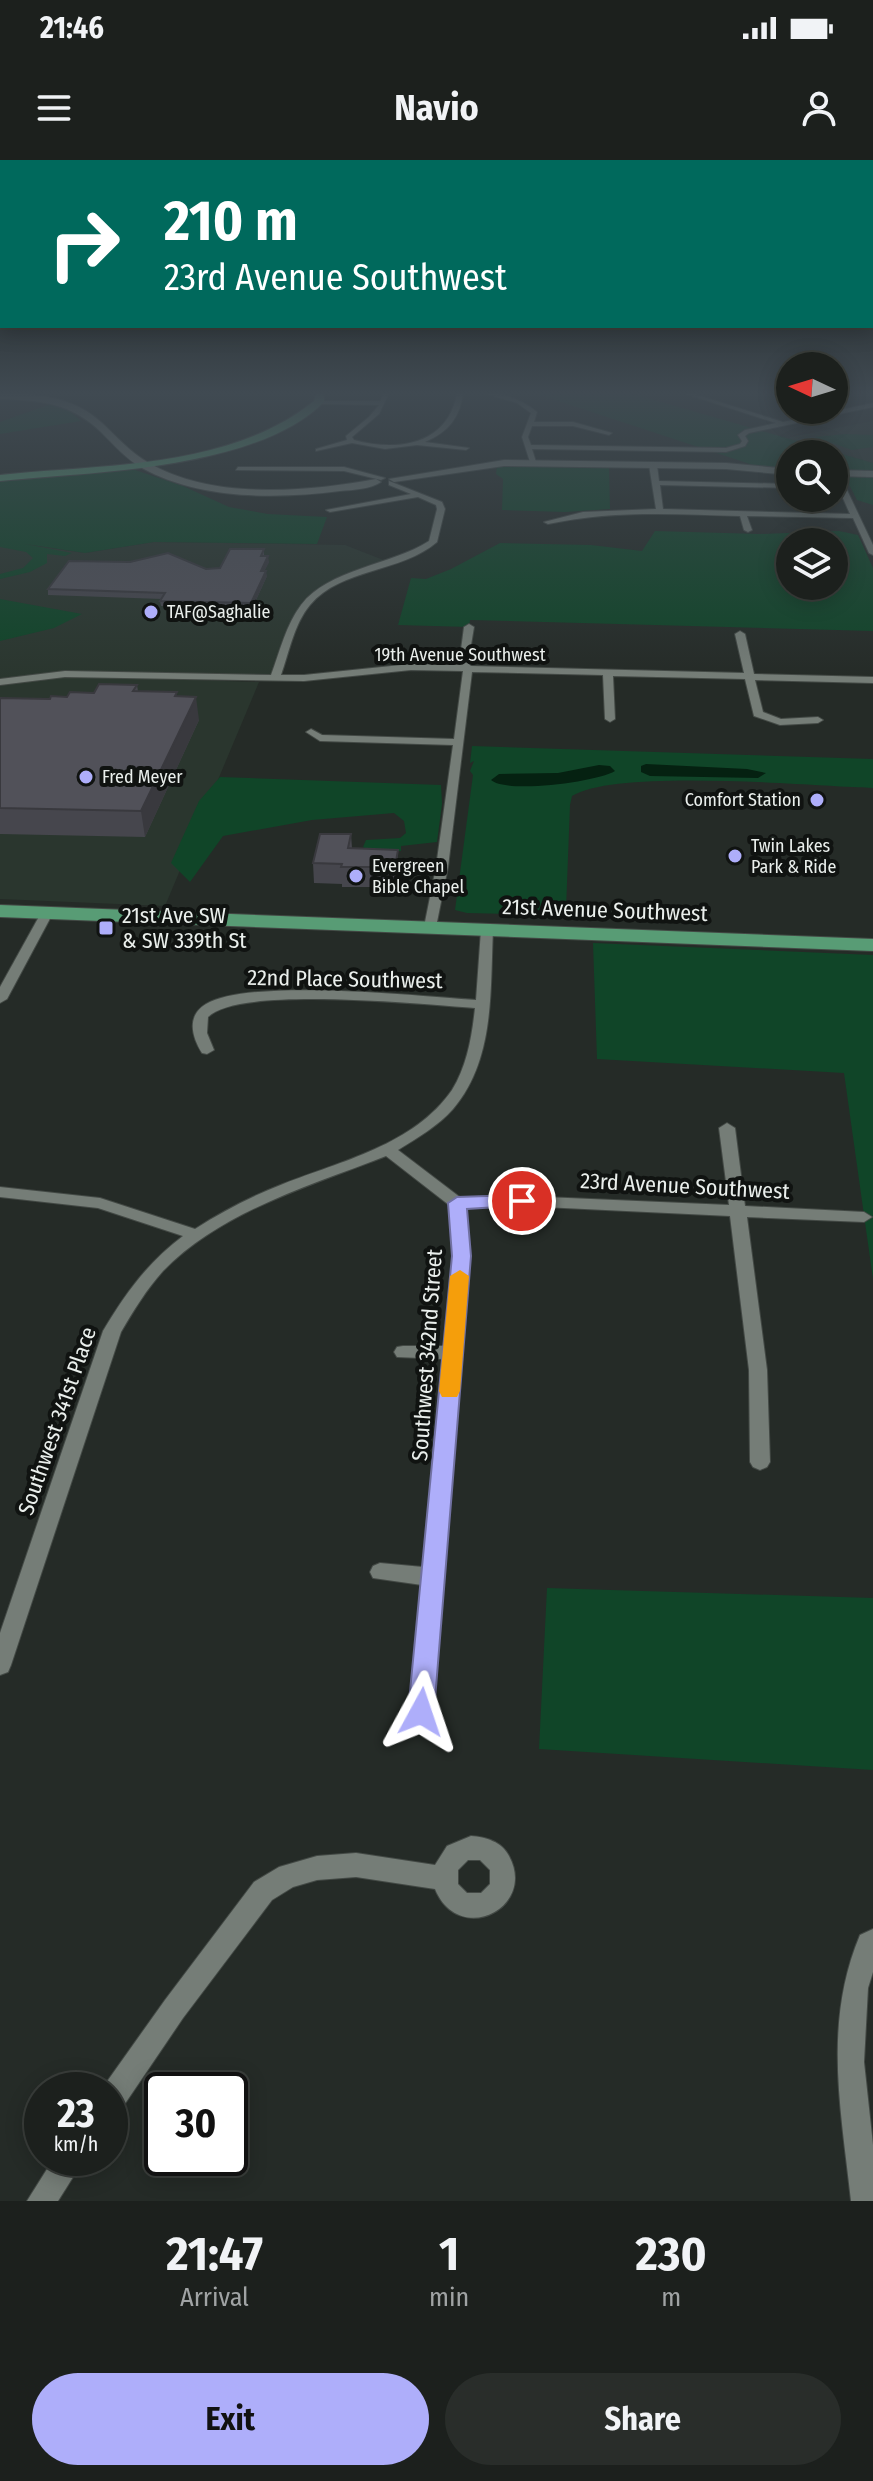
<!DOCTYPE html>
<style>
body{margin:0;font-family:"Fira Sans Condensed",sans-serif;background:#292d2a;color:#f1f3f6;height:100vh;display:flex;flex-direction:column;font-size:30px;white-space:nowrap}
*{box-sizing:border-box;margin:0}
p{font-size:26px;color:#a0a3a4}
.icon{flex:none;width:44px;height:44px;fill:none;stroke:currentColor;stroke-width:2;stroke-linecap:round;stroke-linejoin:round}
.map{position:relative;height:2041px;overflow:hidden}
.side{display:flex;flex-direction:column;background:#1c201d;flex:1}
.side>*{flex:none}
.guide{position:absolute;left:0px;top:0px;width:874px;height:168px;box-shadow:0 4px 20px #0003,0 0 0 2px #3a3e3b;background:#00695c;color:#fff;overflow:hidden}
.needle{width:52px;rotate:274deg}
.buttons{position:absolute;left:776px;top:192px;display:grid;gap:16px}
.buttons a{display:grid;place-items:center;width:72px;height:72px;border-radius:50%;background:#1c201d;box-shadow:0 4px 20px #0003,0 0 0 2px #3a3e3b;font-size:40px}
.speed{position:absolute;left:24px;top:1912px;display:flex;gap:16px;font-size:40px;font-weight:700;text-align:center}
.speed>*{display:grid;place-content:center;width:104px;height:104px;border-radius:50%;background:#1c201d;box-shadow:0 4px 20px #0003,0 0 0 2px #3a3e3b;line-height:1}
.speed small{font-size:20px;font-weight:400}
.speed .limit{border:4px solid #111;border-radius:12px;background:#fff;color:#111}
.pin{position:absolute;display:grid;place-items:center;width:68px;height:68px;color:#fff;margin:-34px;border:4px solid #fff;border-radius:50%;box-shadow:0 2px 8px #0007}
.me{position:absolute;width:88px;margin:-44px;rotate:5deg;stroke-linejoin:round;filter:drop-shadow(0 0 6px #0008)}
.turn{display:flex;align-items:center;gap:28px;height:168px;padding:0 32px;font-size:36px}
.turn .icon{width:104px;height:104px;stroke-width:2.5}
.turn b{display:block;font-size:56px;line-height:68px}
.eta{display:flex;justify-content:space-evenly;align-items:center;height:136px;text-align:center}
.eta b{font-size:48px;font-weight:700;line-height:56px}
.action{display:flex;gap:16px;margin-top:auto;padding:16px 32px}
.action a{flex:1;height:92px;border-radius:48px;background:#aeaefa;color:#111;font-size:32px;font-weight:700;line-height:92px;text-align:center}
.action a+a{background:#292d2a;color:#f1f3f6}
.status{display:flex;justify-content:space-between;align-items:center;height:56px;padding:0 40px;background:#1c201d;direction:ltr}
.status svg{height:22px;fill:currentColor}
header{display:flex;justify-content:space-between;align-items:center;height:104px;padding:0 32px;background:#1c201d;font-size:36px;font-weight:700}
.map>svg:first-child{display:block}
.built{fill:#2a362e}
.green{fill:#104528;fill-rule:evenodd}
.water{fill:#052111}
.lines{fill:none;stroke-linecap:round;stroke-linejoin:round}
.street-casing{stroke:#434945;stroke-width:2}
.secondary-casing{stroke:#434945;stroke-width:2}
.primary-casing{stroke:#434945;stroke-width:2}
.street{fill:#757d77;fill-rule:evenodd}
.secondary{fill:#757d77;fill-rule:evenodd}
.primary{fill:#589c75;fill-rule:evenodd}
.wall{fill:#46464d}
.shaded-wall{fill:#39393e}
.building{fill:#515159;stroke:#39393e;stroke-width:2}
.route{fill:#aeaefa;stroke:#7171a2;stroke-width:2}
.slow{fill:#f59e0b}
.poi-dot{fill:#aeaefa;stroke:#101311;stroke-width:3}
.labels{text-anchor:middle;dominant-baseline:central;stroke-width:8;stroke-linejoin:round;paint-order:stroke}
.far-poi-label{font-size:18px;fill:#eaefec;stroke:#101311;text-anchor:start}
.far-street-label{font-size:18px;fill:#eaefec;stroke:#101311}
.street-label{font-size:22px;fill:#eaefec;stroke:#101311}
.poi-label{font-size:22px;fill:#eaefec;stroke:#101311;text-anchor:start}
</style>
<div class="status"><b>21:46</b><svg viewBox="0 0 49 12"><path d="M0 12V9h3v3zM5 12V6h3v6zM10 12V3h3v9zM15 12V0h3v12zM26 1h20v11H26zM47 4h2v5h-2z"/></svg></div>
<header><svg class="icon" aria-label="menu" viewBox="0 0 24 24"><path d="M4 6h16M4 12h16M4 18h16"/></svg>Navio<svg class="icon" aria-label="person" viewBox="0 0 24 24"><circle cx="12" cy="8" r="4"/><path d="M4 21q1-7 8-7t8 7"/></svg></header>
<div class="map">
<svg width="873" height="2041" viewBox="0 0 873 2041">
<rect width="100%" height="100%" fill="#252b27"/>
<g class="built">
<polygon points="873,261 873,303 785,278"/>
<polygon points="0,381 85,393 154,382 345,385 391,403 332,426 304,448 275,518 65,514 0,522"/>
<polygon points="71,516 259,522 165,746 0,739 0,524"/>
</g>
<g class="green">
<polygon points="534,233 630,233 873,303 873,345 857,340 842,311 834,310 834,294 790,294 790,310 759,307"/>
<polygon points="51,244 67,249 81,261 0,274 0,262"/>
<polygon points="846,274 873,275 873,287 852,290 815,277"/>
<polygon points="95,306 135,310 183,326 229,347 268,354 327,357 317,384 154,382 85,393 25,384 72,393 65,396 47,394 47,403 30,412 0,419 0,414 23,408 33,398 26,392 0,387 0,318"/>
<polygon points="497,306 609,307 610,349 565,352 502,350 503,319 496,314"/>
<path d="M655,371L759,374L839,371L858,375L873,408V471L470,460L469,467L398,465L411,418L426,419L451,409L500,383L591,385L642,391ZM790,382H834V426H790Z"/>
<polygon points="0,439 82,454 54,468 0,481"/>
<path d="M472,586L873,599V628C812,626 617,608 572,636L570,645L566,749L563,755L467,753L455,750L473,615L470,611L474,601L470,603Z"/>
<polygon points="220,617 441,625 442,644 437,682 401,686 401,691 367,690 363,687 366,680 400,678 406,673 404,661 394,653 312,660 223,676 190,722 171,703 199,641"/>
<polygon points="593,783 873,795 873,1119 844,913 597,899"/>
<polygon points="547,1428 873,1438 873,1610 539,1589"/>
</g>
<g class="water">
<polygon points="646,604 747,609 766,613 758,618 650,616 641,612 641,606"/>
<path d="M599,605L610,606L615,611C597,622 507,634 491,620L499,614L558,613Z"/>
</g>
<g class="lines">
<defs>
<g id="street">
<path d="M383,233H389L379,254L352,277L354,280C398,292 448,285 457,233H463C460,258 448,272 425,282L469,288L466,290L417,285L385,289L352,283L316,291V289L347,280L346,276L369,257L379,245L319,244L317,241H381Z"/>
<path d="M484,233C503,232 522,240 537,252L534,262H573L612,273L609,275L573,266H532L528,277L531,285L726,288L740,284L742,281L738,275L745,270L776,263L683,233H691L783,262L873,243V247L749,273L745,276L748,281L745,286L726,292L532,289L536,302L533,304L530,302L522,277L531,253L517,243Z"/>
<path d="M653,303L657,305L659,321L790,324V328L660,325L663,349L850,354L834,318V311H838L873,385V395L869,393L853,358L747,356L752,370L748,372L744,370L740,356C675,354 611,350 548,364L544,362L583,352L656,349L649,305Z"/>
<polygon points="238,307 344,307 385,318 381,320 344,311 236,310"/>
<path d="M389,321L442,342L445,349L437,382C401,413 341,408 310,445C294,464 289,493 281,515H304L411,504L459,505L464,467L469,464L474,467L468,503L471,506L744,513L735,474L740,471L745,474L754,514L873,517V523L755,520L763,552L781,559L818,557L823,560L818,563L780,565L754,556L745,519L613,516L615,559L610,562L605,559L603,515L472,512L448,707L436,767L430,771L424,767L436,707L453,585L320,581L306,572L311,569L322,575L454,579L463,511L411,510L304,521L65,517L0,525V519L65,511L271,515C280,491 286,465 301,445C328,409 392,405 429,381L437,349L436,345L418,337L330,352L326,350L411,334L389,325Z"/>
<polygon points="47,749 53,753 7,839 0,843 0,827 41,753"/>
<path d="M487,766L493,770C490,831 495,900 453,949C438,966 417,978 398,990L461,1038L522,1036L729,1045L719,968L727,963L735,968L745,1046L864,1052L872,1057L864,1062L747,1057L767,1210L770,1302L767,1307L760,1310L753,1307L750,1302L749,1210L730,1056L522,1046L466,1048L469,1096L432,1552L429,1559L421,1562L413,1559L410,1552L422,1425L373,1418L370,1412L373,1406L380,1403L423,1407L443,1199L397,1197L394,1192L397,1187L403,1186H444L453,1096L449,1045L386,996C310,1026 221,1051 163,1111C146,1130 134,1150 121,1172L11,1505L8,1512L0,1515V1473L103,1171C125,1134 148,1102 183,1076L98,1048L0,1037V1027L100,1038L195,1069C223,1051 252,1036 283,1024C341,1001 414,985 452,930C467,906 472,876 475,848C426,845 239,825 208,857L207,873L214,890L207,894L202,893C192,877 186,856 206,844C251,818 418,836 476,840L481,770Z"/>
<path d="M471,1676C486,1677 502,1682 509,1696C537,1748 459,1787 435,1729L356,1717L317,1720L293,1727L272,1740L183,1858L120,1951L110,1955V1930H101L165,1840L254,1722L279,1707L317,1696L356,1693L435,1705L447,1686ZM468,1700H480L490,1710V1724L481,1733H467L458,1724V1710Z"/>
<path d="M873,1769V1812L868,1828L864,1902L873,1985V2041H851C841,1949 823,1863 860,1775Z"/>
<polygon points="54,1998 85,1998 58,2041 27,2041"/>
</g>
<g id="secondary">
<path d="M0,233C38,234 73,236 102,263C117,277 131,293 149,303C213,340 306,332 376,319L381,322C371,329 353,330 340,331C277,339 200,340 142,308C126,299 114,285 101,272C71,243 40,240 0,239Z"/>
<polygon points="504,300 726,303 790,309 790,315 726,309 504,306 394,322 389,319"/>
<polygon points="834,310 873,311 873,317 834,316"/>
</g>
<g id="primary">
<path d="M316,233H324V242C256,310 92,312 0,321V315C103,304 230,309 314,241Z"/>
<polygon points="0,745 873,779 873,791 0,757"/>
</g>
</defs>
<use href="#street" class="street-casing"/>
<use href="#secondary" class="secondary-casing"/>
<use href="#primary" class="primary-casing"/>
<use href="#street" class="street"/>
<use href="#secondary" class="secondary"/>
<use href="#primary" class="primary"/>
</g>
<g class="wall">
<polygon points="264,389 264,396 269,402 264,411 267,416 252,449 161,446 160,441 162,439 48,435 48,429 220,408"/>
<polygon points="137,525 138,531 178,536 199,560 145,677 0,674 0,538 50,539"/>
<polygon points="351,674 352,688 398,690 398,710 395,727 342,727 342,724 314,723 313,703"/>
</g>
<g class="shaded-wall">
<polygon points="268,396 269,402 262,416 261,411"/>
<polygon points="266,411 267,416 252,449 251,443"/>
<polygon points="196,537 199,560 145,677 141,651"/>
<polygon points="398,690 398,710 395,727 395,707"/>
</g>
<g class="building">
<polygon points="230,389 264,389 261,396 268,396 261,411 266,411 251,443 160,441 165,433 48,429 69,401 130,402 168,393 206,409 220,408"/>
<polygon points="99,524 137,525 133,531 177,532 175,536 196,537 141,651 0,648 0,538 50,539 51,536 67,537 70,532 94,533"/>
<polygon points="320,674 351,674 348,688 398,690 395,707 341,707 342,704 313,703"/>
</g>
<linearGradient id="sky" x2="0" y2="1"><stop stop-color="#141815"/><stop offset="0.45" stop-color="#404a52"/><stop offset="1" stop-color="#404a52" stop-opacity="0"/></linearGradient>
<rect width="873" height="518" fill="url(#sky)"/>
<polygon class="route" points="522,1035 531,1041 528,1045 467,1049 471,1096 434,1552 430,1560 421,1564 412,1560 408,1552 452,1096 448,1043 457,1037"/>
<polygon class="slow" points="460,1110 469,1116 460,1231 457,1237 442,1237 439,1231 450,1116"/>
<g class="poi-dot">
<circle cx="151" cy="452" r="8"/>
<circle cx="86" cy="617" r="8"/>
<circle cx="817" cy="640" r="8"/>
<circle cx="735" cy="696" r="8"/>
<circle cx="356" cy="716" r="8"/>
<rect x="98" y="760" width="16" height="16" rx="4"/>
</g>
<g class="labels">
<g class="far-poi-label">
<text x="167" y="452">TAF@Saghalie</text>
<text x="102" y="617">Fred Meyer</text>
<text x="801" y="640" text-anchor="end">Comfort Station</text>
<text x="751" y="686">Twin Lakes<tspan x="751" dy="21">Park &amp; Ride</tspan></text>
<text x="372" y="706">Evergreen<tspan x="372" dy="21">Bible Chapel</tspan></text>
</g>
<g class="far-street-label">
<text x="460" y="495">19th Avenue Southwest</text>
</g>
<g class="street-label">
<text transform="translate(605 750) rotate(2)">21st Avenue Southwest</text>
<text transform="translate(345 819) rotate(1)">22nd Place Southwest</text>
<text transform="translate(685 1026) rotate(3)">23rd Avenue Southwest</text>
<text transform="translate(427 1195) rotate(-86)">Southwest 342nd Street</text>
<text transform="translate(57 1261) rotate(-71)">Southwest 341st Place</text>
</g>
<g class="poi-label">
<text x="122" y="755">21st Ave SW<tspan x="122" dy="25">&amp; SW 339th St</tspan></text>
</g>
</g>
</svg>
<div class="buttons">
<a><svg class="needle" viewBox="-14 -14 28 28"><path d="M0-13l5 13h-10z" fill="#e53935"/><path d="M0 13l5-13h-10z" fill="#a0a3a4"/></svg></a>
<a><svg class="icon" aria-label="search" viewBox="0 0 24 24"><circle cx="10" cy="10" r="6"/><path d="M15 15l6 6"/></svg></a>
<a><svg class="icon" aria-label="layers" viewBox="0 0 24 24"><path d="M12 4l9 5-9 5-9-5zM3 14l9 5 9-5"/></svg></a>
</div>
<div class="speed"><div>23<small>km/h</small></div><div class="limit">30</div></div>
<div class="pin" style="left:522px;top:1041px;background:#d93025"><svg class="icon" aria-label="arrive" viewBox="0 0 24 24"><path d="M6 21V4h12l-3 4 3 4H6"/></svg></div>
<svg class="me" style="left:421px;top:1552px" viewBox="-20 -20 40 40"><path d="M0-17L14 15 0 8-14 15z" fill="#aeaefa" stroke="#fff" stroke-width="4"/></svg>
<div class="guide">
<div class="turn"><svg class="icon" aria-label="right" viewBox="0 0 24 24"><path d="M7 20v-9h11M14 6l5 5-5 5"/></svg><div><b>210 m</b>23rd Avenue Southwest</div></div>
</div>
</div>
<section class="side">
<div class="eta">
<div><b>21:47</b><p>Arrival</p></div>
<div><b>1</b><p>min</p></div>
<div><b>230</b><p>m</p></div>
</div>
<div class="action"><a>Exit</a><a>Share</a></div>
</section>
